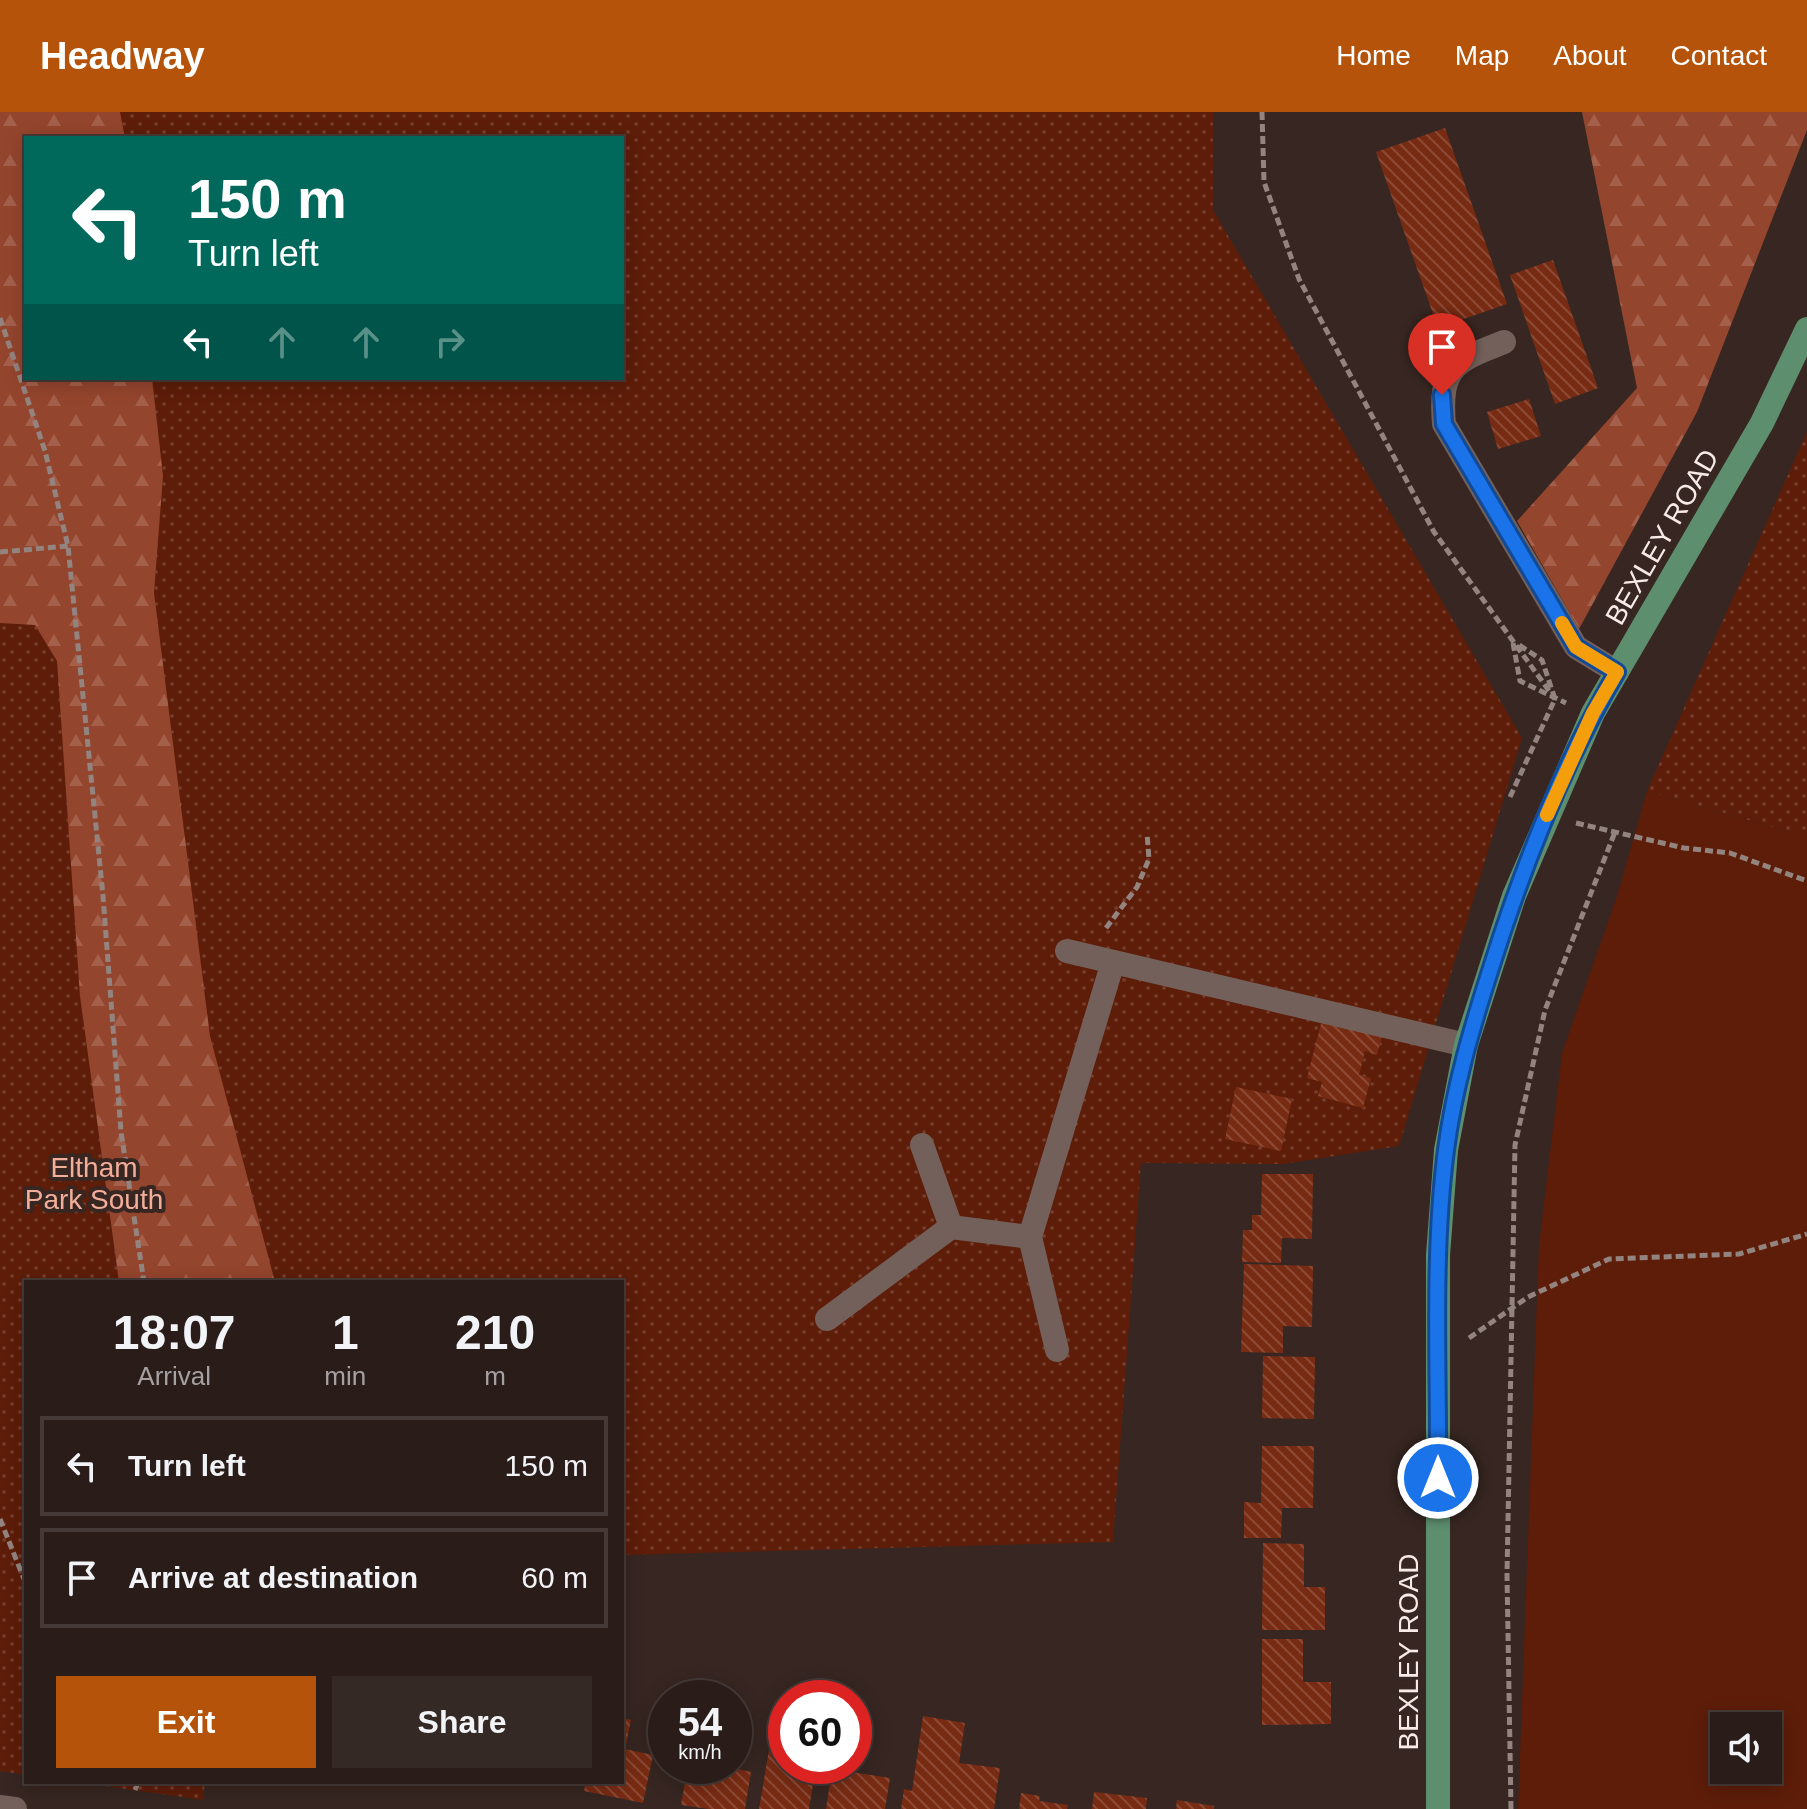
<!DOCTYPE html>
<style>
body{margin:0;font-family:Helvetica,sans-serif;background:#352926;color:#f1f3f6;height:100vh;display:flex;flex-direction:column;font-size:30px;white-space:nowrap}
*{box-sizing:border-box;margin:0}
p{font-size:26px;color:#a5a1a2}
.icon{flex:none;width:44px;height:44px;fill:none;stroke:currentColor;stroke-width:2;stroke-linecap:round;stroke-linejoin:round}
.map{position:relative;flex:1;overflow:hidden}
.side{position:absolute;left:24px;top:1168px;width:600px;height:504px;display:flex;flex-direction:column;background:#291c19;border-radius:0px;box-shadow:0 4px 20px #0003,0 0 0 2px #453a38}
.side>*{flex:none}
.top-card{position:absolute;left:24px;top:24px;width:600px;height:244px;border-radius:0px;box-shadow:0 4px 20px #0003,0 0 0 2px #453a38;background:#00695c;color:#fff;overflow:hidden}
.tools{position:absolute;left:1710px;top:1600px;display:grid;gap:16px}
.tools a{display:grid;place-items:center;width:72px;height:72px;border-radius:0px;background:#291c19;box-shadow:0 4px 20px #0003,0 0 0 2px #453a38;font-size:40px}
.speed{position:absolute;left:648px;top:1568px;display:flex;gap:16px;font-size:40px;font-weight:700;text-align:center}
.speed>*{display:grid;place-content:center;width:104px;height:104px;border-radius:50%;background:#291c19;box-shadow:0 4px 20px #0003,0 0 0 2px #453a38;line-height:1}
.speed small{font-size:20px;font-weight:400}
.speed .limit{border:12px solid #d22;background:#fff;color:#111}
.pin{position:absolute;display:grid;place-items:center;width:68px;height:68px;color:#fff;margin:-82px -34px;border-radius:50% 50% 50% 0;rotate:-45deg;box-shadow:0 0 8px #0007}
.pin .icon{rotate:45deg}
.me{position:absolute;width:88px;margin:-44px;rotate:0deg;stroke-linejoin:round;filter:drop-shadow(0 0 6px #0008)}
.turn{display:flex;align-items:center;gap:28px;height:168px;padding:0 32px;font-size:36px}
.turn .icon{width:104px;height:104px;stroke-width:2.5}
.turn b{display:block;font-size:56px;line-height:68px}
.lanes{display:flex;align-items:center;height:76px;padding:0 32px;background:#0003;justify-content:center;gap:40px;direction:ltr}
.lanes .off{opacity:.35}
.eta{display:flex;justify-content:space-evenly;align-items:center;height:136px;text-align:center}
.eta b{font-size:48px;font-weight:800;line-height:56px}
.cta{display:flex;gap:16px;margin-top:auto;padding:16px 32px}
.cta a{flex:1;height:92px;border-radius:0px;background:#b45309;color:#fff;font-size:32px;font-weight:800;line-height:92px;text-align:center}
.cta a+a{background:#352926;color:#f1f3f6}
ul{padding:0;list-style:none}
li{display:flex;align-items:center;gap:24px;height:100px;margin:0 16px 12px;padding:0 16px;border:4px solid #453a38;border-radius:0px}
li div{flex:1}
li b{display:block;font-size:30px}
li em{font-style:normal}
header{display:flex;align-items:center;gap:48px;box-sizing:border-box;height:112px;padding:0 40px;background:#b45309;color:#fff}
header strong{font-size:38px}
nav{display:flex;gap:44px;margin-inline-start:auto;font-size:28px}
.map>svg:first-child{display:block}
.green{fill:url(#green-dots);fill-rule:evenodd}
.forest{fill:url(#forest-firs)}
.pitch{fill:#5d1d09;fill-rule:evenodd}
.building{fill:url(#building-back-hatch)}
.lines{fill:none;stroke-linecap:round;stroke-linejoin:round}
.path{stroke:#938480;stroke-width:5;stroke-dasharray:8 4;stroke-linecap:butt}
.minor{stroke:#74605a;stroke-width:24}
.major{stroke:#5d8e6e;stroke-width:24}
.route-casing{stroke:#114b97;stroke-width:20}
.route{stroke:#1a73e8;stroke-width:14}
.slow{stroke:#f59e0b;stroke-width:14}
.labels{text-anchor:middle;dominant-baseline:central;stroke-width:8;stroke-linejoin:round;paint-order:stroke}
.street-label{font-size:28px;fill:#f7eae7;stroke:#372621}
.park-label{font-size:28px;fill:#f3ae9a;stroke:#372621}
</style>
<header>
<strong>Headway</strong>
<nav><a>Home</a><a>Map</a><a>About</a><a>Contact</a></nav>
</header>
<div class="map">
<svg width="1807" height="1697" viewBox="0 0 1807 1697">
<defs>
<pattern id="green-dots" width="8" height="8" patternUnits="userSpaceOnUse" patternTransform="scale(2)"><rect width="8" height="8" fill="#5d1d09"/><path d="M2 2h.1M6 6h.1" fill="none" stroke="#753e2d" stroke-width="1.8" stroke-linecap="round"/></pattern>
<pattern id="forest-firs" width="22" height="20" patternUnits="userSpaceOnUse" patternTransform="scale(2)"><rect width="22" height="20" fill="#94452d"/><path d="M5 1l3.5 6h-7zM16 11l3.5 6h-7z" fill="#a4604b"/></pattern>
<pattern id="building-back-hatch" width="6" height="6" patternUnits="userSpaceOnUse" patternTransform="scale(2)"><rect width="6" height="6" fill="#782b13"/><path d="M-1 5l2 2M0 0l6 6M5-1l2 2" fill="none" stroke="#8c4a35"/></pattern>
</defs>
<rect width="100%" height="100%" fill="#372621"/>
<g class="green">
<path d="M0,0H1213V98L1522,626L1399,1034L1283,1052L1141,1051L1113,1430L622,1443V1170H26V1663L0,1659ZM26,26H622V266H26Z"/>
<polygon points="1807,320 1807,725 1647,679"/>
<polygon points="77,1670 205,1670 203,1688"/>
</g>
<g class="forest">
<polygon points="0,0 120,0 125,26 26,26 26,266 152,266 163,364 154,481 210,924 275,1170 119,1170 80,884 57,549 35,513 0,511"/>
<polygon points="1582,0 1807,0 1807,18 1697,300 1579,517 1517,409 1637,276"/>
</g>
<path class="pitch" d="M1647,679L1807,725V1697H1518L1539,1133L1562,941L1617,784ZM1724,1614H1768V1658H1724Z"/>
<g class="building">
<polygon points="1445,16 1507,192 1438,216 1376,40"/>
<polygon points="1553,148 1598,276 1555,292 1510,163"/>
<polygon points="1529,287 1541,324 1498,337 1487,300"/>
<polygon points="1322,908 1382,923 1377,943 1365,939 1359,963 1371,966 1363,996 1318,984 1322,970 1307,966"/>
<polygon points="1236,975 1292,987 1281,1039 1225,1027"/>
<polygon points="1262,1062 1313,1062 1312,1127 1282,1126 1281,1151 1242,1150 1243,1118 1252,1118 1252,1103 1261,1103"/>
<polygon points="1244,1152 1313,1154 1312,1215 1283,1214 1283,1241 1241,1240"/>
<polygon points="1263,1244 1315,1245 1314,1307 1262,1306"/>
<polygon points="1262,1334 1314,1334 1313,1396 1282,1396 1281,1426 1244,1426 1244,1390 1261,1391"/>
<polygon points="1263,1431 1304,1432 1304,1475 1325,1475 1325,1518 1262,1518"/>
<polygon points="1262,1527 1303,1527 1303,1570 1331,1570 1331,1612 1262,1613"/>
<polygon points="923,1604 965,1611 959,1651 1000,1656 994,1697 901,1697 904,1677 912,1679"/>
<polygon points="622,1606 631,1608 625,1637 653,1643 643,1691 584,1679 586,1670 622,1670"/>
<polygon points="772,1620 786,1623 786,1654 816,1654 809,1697 759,1697"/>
<polygon points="688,1654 726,1654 751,1660 745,1697 709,1697 681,1693"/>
<polygon points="832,1657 890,1666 885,1697 826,1697"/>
<polygon points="1094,1680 1147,1686 1146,1697 1092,1697"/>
<polygon points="1021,1681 1040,1684 1039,1689 1068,1693 1067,1697 1019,1697"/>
<polygon points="1177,1688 1214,1694 1214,1697 1176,1697"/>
</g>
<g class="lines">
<g class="path">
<polyline points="1262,0 1264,70 1299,167 1434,420 1555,587"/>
<polyline points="0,206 45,339 68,434 103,784 121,1020 144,1170"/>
<polyline points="0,440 68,434"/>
<polyline points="1513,531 1520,569 1566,591"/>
<polyline points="1510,685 1555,587 1542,548 1516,531"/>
<polyline points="1576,711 1684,736 1730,741 1807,769"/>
<polyline points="1106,816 1137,775 1149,747 1147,721"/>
<polyline points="1469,1226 1528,1185 1609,1147 1739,1142 1807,1122"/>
<polyline points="0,1407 26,1472"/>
<polyline points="135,1678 138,1670"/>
<polyline points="1511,1697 1507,1463 1515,1033 1545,898 1615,720"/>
</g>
<g class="minor">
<path d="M1504,230C1455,249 1439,255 1444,312L1576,535L1617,560"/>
<polyline points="1067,839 1466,933"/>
<polyline points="922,1033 951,1115"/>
<polyline points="827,1207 951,1115 1030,1125"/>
<polyline points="1057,1238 1030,1125 1113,850"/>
<polyline points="0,1695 15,1697"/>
</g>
<polyline class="major" points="1438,1697 1438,1143 1446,1038 1466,933 1514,784 1593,601 1762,311 1807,217"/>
</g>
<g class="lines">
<defs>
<path id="route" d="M1438,1366C1439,1257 1432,1146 1446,1038C1454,976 1472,915 1491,856C1523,754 1563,652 1617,560L1576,535L1444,312L1442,283"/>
</defs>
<use href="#route" class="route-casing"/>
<use href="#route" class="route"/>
<polyline class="slow" points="1547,703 1593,601 1617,560 1576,535 1562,511"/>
</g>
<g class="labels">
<g class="street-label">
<text transform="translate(1662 425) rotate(-60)">BEXLEY ROAD</text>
<text transform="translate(1408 1540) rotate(-90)">BEXLEY ROAD</text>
</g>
<g class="park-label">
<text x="94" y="1055">Eltham<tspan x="94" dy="32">Park South</tspan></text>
</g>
</g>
</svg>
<div class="tools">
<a><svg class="icon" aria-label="sound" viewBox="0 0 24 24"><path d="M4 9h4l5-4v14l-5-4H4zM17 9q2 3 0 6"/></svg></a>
</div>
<div class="speed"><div>54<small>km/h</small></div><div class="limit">60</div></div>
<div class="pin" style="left:1442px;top:283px;background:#d93025"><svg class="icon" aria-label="arrive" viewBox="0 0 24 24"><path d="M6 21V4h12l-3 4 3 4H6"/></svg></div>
<svg class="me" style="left:1438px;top:1366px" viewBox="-20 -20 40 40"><circle r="17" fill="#1a73e8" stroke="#fff" stroke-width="3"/><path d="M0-11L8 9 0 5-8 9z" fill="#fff"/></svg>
<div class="top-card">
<div class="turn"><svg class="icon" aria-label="left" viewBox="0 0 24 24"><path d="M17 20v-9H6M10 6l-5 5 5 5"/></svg><div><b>150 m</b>Turn left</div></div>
<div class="lanes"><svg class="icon" aria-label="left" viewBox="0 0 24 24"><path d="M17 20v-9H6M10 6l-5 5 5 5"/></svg><svg class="icon off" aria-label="ahead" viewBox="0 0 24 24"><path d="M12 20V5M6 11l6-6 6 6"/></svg><svg class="icon off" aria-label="ahead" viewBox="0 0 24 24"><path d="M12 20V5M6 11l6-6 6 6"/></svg><svg class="icon off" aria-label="right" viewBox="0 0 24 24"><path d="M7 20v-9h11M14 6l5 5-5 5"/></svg></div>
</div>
<section class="side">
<div class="eta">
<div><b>18:07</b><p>Arrival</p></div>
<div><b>1</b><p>min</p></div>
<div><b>210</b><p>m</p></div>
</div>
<ul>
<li><svg class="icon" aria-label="left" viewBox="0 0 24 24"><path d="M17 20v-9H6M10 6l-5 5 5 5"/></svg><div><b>Turn left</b></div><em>150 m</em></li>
<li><svg class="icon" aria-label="arrive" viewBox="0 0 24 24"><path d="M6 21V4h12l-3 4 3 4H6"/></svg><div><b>Arrive at destination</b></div><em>60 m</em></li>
</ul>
<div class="cta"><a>Exit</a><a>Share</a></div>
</section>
</div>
